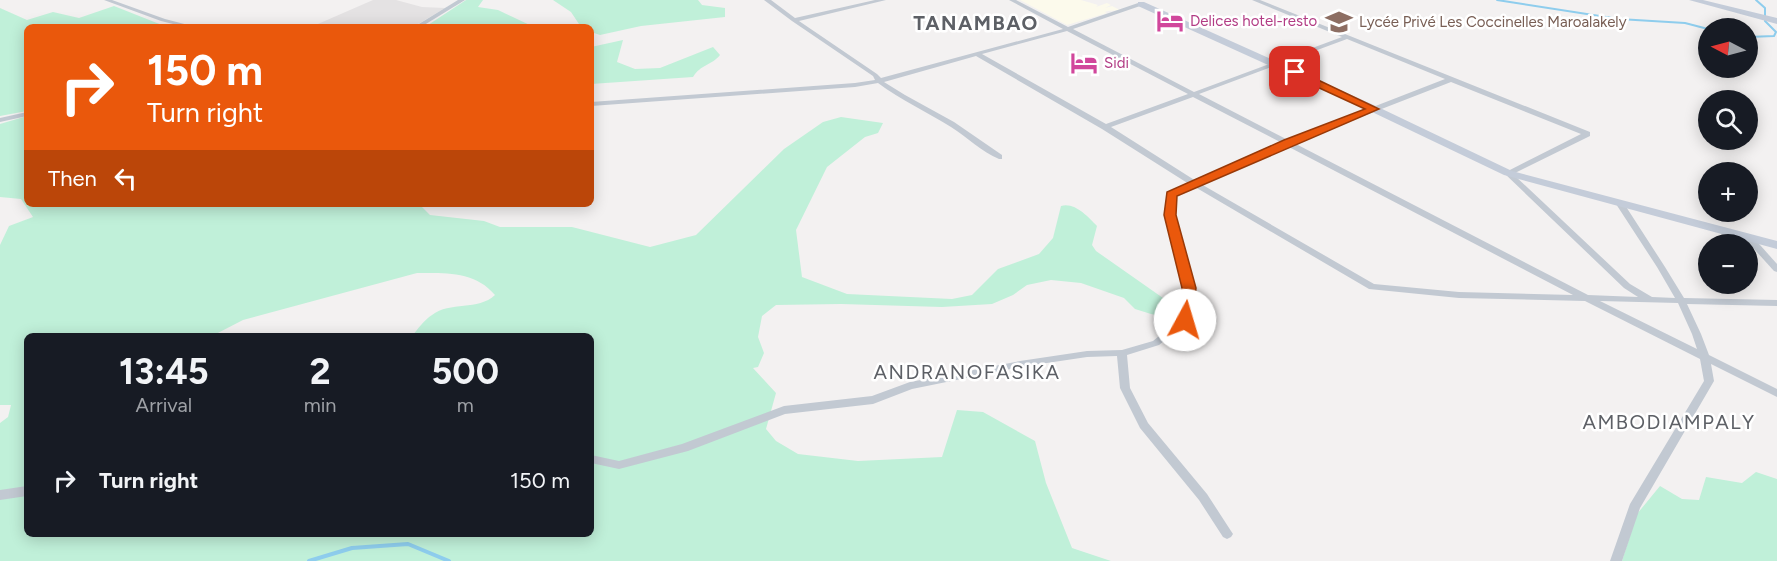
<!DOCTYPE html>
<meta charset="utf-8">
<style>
body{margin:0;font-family:Figtree,sans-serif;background:#242831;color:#f1f3f6;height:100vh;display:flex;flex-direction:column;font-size:22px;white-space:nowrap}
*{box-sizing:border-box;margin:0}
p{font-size:20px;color:#9ea1a6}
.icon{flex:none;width:33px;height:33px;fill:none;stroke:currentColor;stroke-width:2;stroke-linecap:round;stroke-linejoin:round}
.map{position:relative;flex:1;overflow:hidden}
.sheet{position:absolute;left:24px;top:333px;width:570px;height:204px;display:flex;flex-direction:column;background:#171b24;border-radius:9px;box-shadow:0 3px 15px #0003}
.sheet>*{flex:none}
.hud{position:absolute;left:24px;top:24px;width:570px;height:183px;border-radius:9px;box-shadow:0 3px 15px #0003;background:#ea580c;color:#fff;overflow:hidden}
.needle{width:39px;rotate:276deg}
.fabs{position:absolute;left:1698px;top:18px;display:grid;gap:12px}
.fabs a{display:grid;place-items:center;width:60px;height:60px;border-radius:50%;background:#171b24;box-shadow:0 3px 15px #0003;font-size:30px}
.pin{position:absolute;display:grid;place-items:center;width:51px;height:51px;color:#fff;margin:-26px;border-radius:12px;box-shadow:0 3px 9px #0006}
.me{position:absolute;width:66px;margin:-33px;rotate:6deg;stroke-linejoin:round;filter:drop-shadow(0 0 4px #0008)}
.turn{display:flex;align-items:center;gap:21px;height:126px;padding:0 24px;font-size:27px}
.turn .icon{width:78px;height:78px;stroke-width:2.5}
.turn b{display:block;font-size:42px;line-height:51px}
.then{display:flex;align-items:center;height:57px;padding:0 24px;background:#0003;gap:12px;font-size:22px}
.eta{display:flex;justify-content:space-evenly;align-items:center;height:102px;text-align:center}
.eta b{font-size:36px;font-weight:700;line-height:42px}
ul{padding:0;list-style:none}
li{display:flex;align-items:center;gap:18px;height:90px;padding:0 24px}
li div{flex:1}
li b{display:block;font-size:22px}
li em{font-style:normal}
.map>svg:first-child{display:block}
.commercial{fill:#fcfaec}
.education{fill:#e4e2e3}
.green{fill:#c0f0d9;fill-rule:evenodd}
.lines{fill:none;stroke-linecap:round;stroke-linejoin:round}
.stream-far1{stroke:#8ecded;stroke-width:2}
.stream{stroke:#8ecded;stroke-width:4}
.street{fill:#c2c9d2;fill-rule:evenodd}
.secondary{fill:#c4ccd9;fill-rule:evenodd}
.route{fill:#ea580c;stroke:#983908;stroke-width:1.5}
.labels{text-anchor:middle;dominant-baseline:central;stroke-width:5;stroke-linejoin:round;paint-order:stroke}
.far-hotel-label{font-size:15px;fill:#b23c85;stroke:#fff;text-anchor:start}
.far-education-label{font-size:15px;fill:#785e54;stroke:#fff;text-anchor:start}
.far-district-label{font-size:20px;font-weight:bold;letter-spacing:1.5px;fill:#5d6066;stroke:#fff}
.neighbourhood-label{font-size:20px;letter-spacing:1.5px;fill:#5d6066;stroke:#fff}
</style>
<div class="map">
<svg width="1777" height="561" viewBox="0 0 1777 561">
<rect width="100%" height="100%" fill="#f3f1f1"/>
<polygon class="commercial" points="1020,0 1081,0 1098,5 1096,7 1107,3 1111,5 1105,8 1112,6 1120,10 1108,11 1105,12 1107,13 1067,25"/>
<polygon class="education" points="373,0 396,0 422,7 445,8 413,27 311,27"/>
<g class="green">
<polygon points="466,0 483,0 478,7 498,10 534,27 425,27"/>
<polygon points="553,0 698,0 702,5 725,8 725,17 641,26 600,35 591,32 591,27 581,27 571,12"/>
<polygon points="114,6 167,27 27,27 27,111 0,116 0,8 27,20 53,12 79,18"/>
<path d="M623,40L617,62L635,69L660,68L713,47L720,55C711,66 701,64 693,77L591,84V47Z"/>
<path d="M27,116V204H419L430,215L484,221L500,227H572L650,247L696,235L784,149L823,122L841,117L883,123L878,133L865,137L827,167L796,230L802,277L847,294L952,299L972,295L998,269L1039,254L1053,238L1061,206C1075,202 1088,217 1097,226L1092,245L1096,251L1173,305L1175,316L1167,317L1151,314L1135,309L1124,298L1081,283L1051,280L1027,285L1013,295L992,304L942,307L841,304L776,305L762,316L758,337L764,353L758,367L753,368L776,393L766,429L776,441L798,454L858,461L942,457L957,410L983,412L1035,441L1046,483L1072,548L1111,561H0V423L8,417L11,405H0V245L9,226L33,217L21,199L0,197V124ZM417,273C445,273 475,271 495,295C478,311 450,301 432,315C424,320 418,329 412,336H591V534H27V336H212L243,320Z"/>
<polygon points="1756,472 1777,479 1777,561 1622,561 1637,514 1660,486 1682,499 1699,500 1706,477 1742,483"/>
</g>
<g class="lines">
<g class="stream-far1">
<polyline points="1497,0 1619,19 1685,23 1708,29"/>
<polyline points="1748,37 1774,36 1776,32 1765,21 1765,8 1756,0"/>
</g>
<polyline class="stream" points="309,561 352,548 408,544 449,561"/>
<g class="street">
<polygon points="104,0 112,0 165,19 196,27 185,27 161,21"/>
<polygon points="458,0 465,0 421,27 414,27"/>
<path d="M764,0H771L795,18L875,0H886L799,21L877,74L881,78L1063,29L1009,0H1016L1068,27L1141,2L1143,3V5L1073,29L1194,92L1342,37L1252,0H1260L1590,132V136L1513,174L1630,284L1652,297L1675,298L1657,267L1616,204L1617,202H1623L1665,267L1684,298L1777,300V306L1687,304L1701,334L1709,355L1777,389V397L1711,364L1714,381L1640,508L1622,561H1610L1630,504L1704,381L1700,359L1585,301L1459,298L1369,289L1195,187L1175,196L1174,215L1194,288L1190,320L1159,345L1127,355L1130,388L1148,423L1207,494L1231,531L1233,534L1231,537L1227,539L1223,537L1199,500L1140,428L1120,388L1117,356L1087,357L1020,367L912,389L873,404L785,414L688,451L619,469L591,463V455L619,461L682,444L784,406L872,396L910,382L1020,361L1087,351L1122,350L1153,341L1180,319L1184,288L1166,215L1167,195L1189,184L1102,129L976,56L884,82L905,95L954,122L1002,155V159H999C982,152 967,137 951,127C927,112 901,100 878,83L855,87L591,106V102L855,83L875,80L873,76L792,21ZM1067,31L1188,94L1106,124L982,54ZM1347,39L1445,79L1288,140L1199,94ZM1451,82L1581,134L1504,173L1624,288L1638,297L1588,295L1294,143ZM1193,97L1282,143L1196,181L1111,127ZM1287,146L1573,295L1459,292L1374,284L1201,184ZM1600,301L1678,303L1692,334L1697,349Z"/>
<polygon points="27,112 27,116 0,122 0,118"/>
<polygon points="1749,235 1752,236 1777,264 1777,272 1774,271 1746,240 1745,238 1746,236"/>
<polygon points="27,486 27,496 0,500 0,490"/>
</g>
<g class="secondary">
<polygon points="1689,0 1703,0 1777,18 1777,24"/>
<polygon points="1138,2 1144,2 1378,107 1512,171 1777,241 1777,249 1504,175 1370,111 1138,6"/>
</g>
</g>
<polygon class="route" points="1295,69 1379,109 1177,196 1176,215 1196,288 1192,320 1190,323 1180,323 1178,320 1182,288 1164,215 1167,192 1284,140 1365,109 1291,75 1291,70"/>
<defs>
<symbol id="hotel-bare" viewBox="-9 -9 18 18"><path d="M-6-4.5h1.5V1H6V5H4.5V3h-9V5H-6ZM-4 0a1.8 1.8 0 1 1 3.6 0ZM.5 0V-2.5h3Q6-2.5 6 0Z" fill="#d1479c" stroke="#fff" stroke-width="2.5" paint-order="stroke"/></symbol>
<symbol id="school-bare" viewBox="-9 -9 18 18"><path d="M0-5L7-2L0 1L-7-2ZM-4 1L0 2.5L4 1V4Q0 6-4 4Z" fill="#8d6e63" stroke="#fff" stroke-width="2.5" paint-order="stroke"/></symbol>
</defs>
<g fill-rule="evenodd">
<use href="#hotel-bare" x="1151" y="2" width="38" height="38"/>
<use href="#school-bare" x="1320" y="3" width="38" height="38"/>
<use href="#hotel-bare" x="1065" y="44" width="38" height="38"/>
</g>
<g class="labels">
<g class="far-hotel-label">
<text x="1190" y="21">Delices hotel-resto</text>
<text x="1104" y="63">Sidi</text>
</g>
<g class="far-education-label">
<text x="1359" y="22">Lycée Privé Les Coccinelles Maroalakely</text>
</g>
<g class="far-district-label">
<text x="976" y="23">TANAMBAO</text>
</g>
<g class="neighbourhood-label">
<text x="967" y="372">ANDRANOFASIKA</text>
<text x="1669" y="422">AMBODIAMPALY</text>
</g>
</g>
</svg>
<div class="fabs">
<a><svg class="needle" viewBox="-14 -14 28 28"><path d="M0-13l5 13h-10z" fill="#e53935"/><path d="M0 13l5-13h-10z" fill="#9ea1a6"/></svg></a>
<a><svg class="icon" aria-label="search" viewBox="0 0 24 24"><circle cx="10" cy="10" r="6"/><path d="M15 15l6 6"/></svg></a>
<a>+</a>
<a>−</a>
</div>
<div class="pin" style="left:1295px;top:72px;background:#d93025"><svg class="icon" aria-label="arrive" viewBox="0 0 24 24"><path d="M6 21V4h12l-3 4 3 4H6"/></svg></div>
<svg class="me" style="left:1185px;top:320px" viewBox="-20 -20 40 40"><circle r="19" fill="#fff"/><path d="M0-13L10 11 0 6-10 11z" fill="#ea580c"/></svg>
<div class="hud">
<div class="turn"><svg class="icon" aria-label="right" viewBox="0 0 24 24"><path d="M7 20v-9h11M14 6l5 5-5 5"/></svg><div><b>150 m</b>Turn right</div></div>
<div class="then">Then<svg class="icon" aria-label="left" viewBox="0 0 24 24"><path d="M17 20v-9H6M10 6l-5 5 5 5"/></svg></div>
</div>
<section class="sheet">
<div class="eta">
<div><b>13:45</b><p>Arrival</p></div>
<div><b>2</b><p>min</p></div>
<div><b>500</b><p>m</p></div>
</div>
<ul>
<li><svg class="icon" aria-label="right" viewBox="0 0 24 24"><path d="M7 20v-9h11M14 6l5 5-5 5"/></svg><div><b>Turn right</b></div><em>150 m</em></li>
</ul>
</section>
</div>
